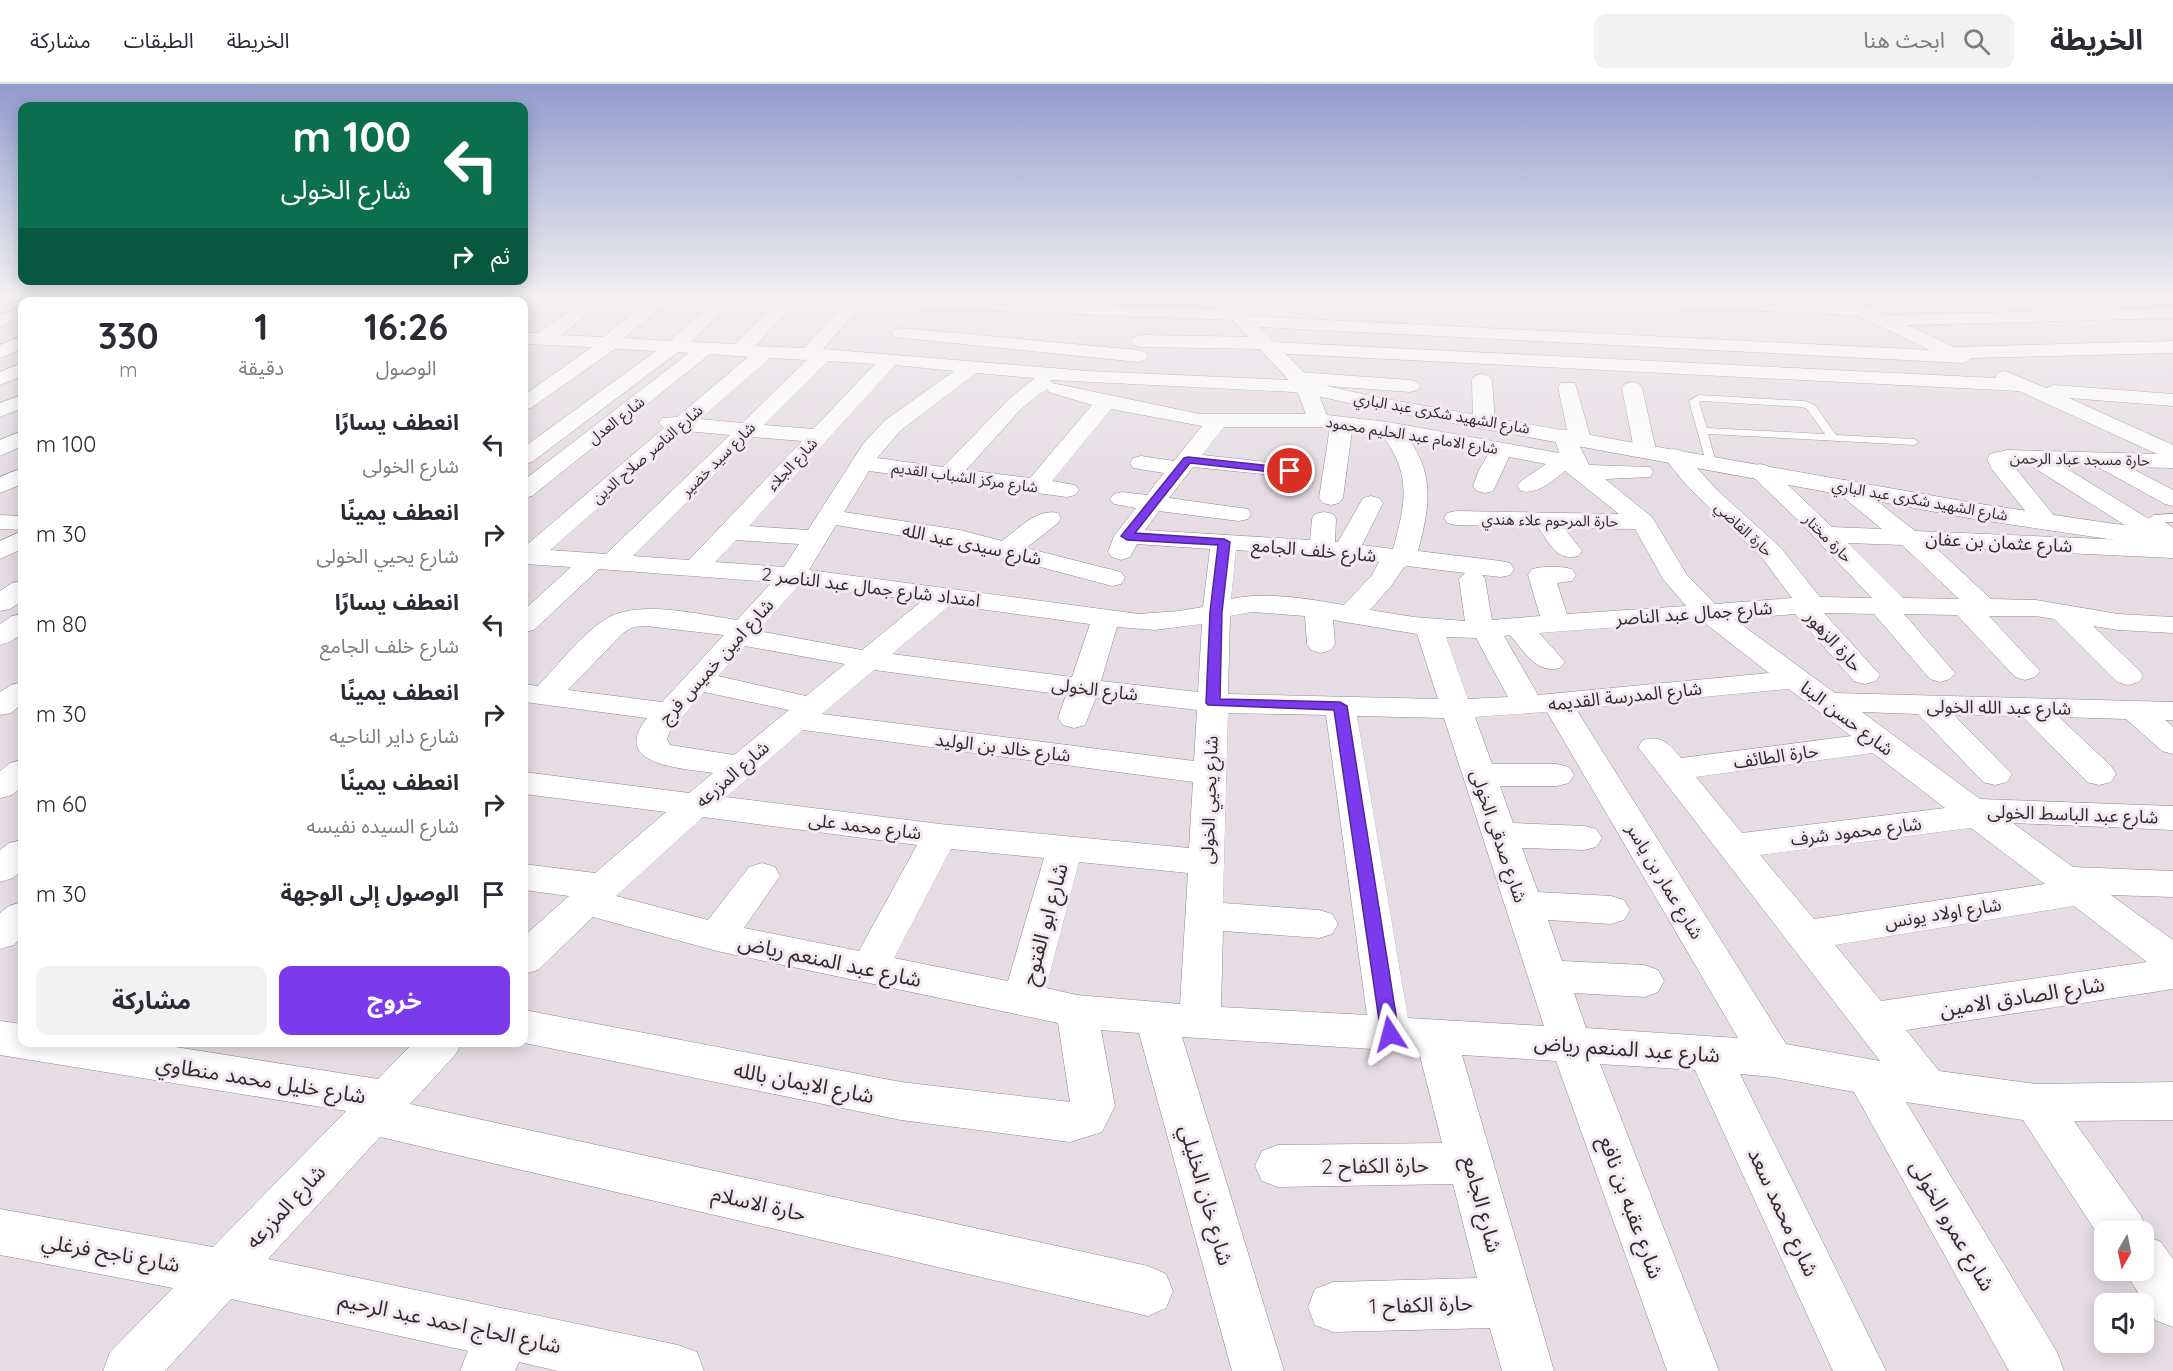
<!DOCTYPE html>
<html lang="ar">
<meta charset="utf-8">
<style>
body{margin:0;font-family:Quicksand,"Noto Sans Arabic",sans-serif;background:#f2f2f3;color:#2b2b33;direction:rtl;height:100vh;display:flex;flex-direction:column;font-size:22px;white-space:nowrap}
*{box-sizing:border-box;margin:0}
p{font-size:20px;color:#7c7c81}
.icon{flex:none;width:33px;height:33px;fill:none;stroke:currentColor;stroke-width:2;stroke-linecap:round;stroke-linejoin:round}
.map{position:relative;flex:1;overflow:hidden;direction:ltr}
.details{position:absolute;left:18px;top:213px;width:510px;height:750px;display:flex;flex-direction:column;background:#fff;border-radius:12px;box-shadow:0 3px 15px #0003;direction:rtl}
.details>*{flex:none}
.guide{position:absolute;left:18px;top:18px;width:510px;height:183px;border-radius:12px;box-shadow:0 3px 15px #0003;direction:rtl;background:#0b6e4f;color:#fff;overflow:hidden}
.needle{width:39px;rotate:189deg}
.buttons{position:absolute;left:2094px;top:1137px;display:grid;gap:12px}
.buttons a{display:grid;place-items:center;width:60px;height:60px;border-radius:12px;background:#fff;box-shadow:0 3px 15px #0003;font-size:30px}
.pin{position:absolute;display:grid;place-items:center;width:51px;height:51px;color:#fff;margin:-26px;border:3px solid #fff;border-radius:50%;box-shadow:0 2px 6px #0007}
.me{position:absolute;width:66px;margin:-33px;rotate:351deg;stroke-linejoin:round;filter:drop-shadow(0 0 4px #0008)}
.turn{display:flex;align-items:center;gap:21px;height:126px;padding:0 18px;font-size:27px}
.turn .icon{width:78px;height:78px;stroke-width:2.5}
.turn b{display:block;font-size:42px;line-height:51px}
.then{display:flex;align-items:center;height:57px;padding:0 18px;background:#0003;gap:12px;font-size:22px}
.eta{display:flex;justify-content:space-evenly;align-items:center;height:102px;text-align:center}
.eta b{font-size:36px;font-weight:700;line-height:42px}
.action{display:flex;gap:12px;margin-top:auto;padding:12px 18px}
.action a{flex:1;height:69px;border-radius:12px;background:#7c3aed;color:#fff;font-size:24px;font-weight:700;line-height:69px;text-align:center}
.action a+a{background:#f2f2f3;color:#2b2b33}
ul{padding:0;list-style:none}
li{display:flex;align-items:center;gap:18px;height:90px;padding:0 18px}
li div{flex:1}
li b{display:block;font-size:22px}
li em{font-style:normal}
header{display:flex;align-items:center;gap:36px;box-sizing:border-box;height:84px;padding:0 30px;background:#fff;border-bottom:2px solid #e1e1e2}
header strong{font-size:28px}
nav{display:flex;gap:33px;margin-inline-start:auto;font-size:21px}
.search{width:420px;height:54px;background:#f2f2f3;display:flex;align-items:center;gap:15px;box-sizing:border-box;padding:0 21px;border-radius:12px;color:#7c7c81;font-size:22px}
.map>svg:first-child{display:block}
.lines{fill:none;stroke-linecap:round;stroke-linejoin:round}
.service-casing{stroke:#90888e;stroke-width:1}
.minor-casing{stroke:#90888e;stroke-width:1}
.secondary-casing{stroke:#90888e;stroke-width:1}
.service{fill:#fff;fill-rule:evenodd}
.minor{fill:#fff;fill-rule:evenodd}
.secondary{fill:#fff;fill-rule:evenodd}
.route{fill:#7c3aed;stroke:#51269a;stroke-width:1.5}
.labels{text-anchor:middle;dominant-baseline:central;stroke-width:6;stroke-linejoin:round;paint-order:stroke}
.far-street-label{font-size:15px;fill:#2f2c2e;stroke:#f2eaf0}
.street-label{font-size:18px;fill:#2f2c2e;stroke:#f2eaf0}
.near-street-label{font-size:21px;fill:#2f2c2e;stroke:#f2eaf0}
</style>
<header>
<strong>الخريطة</strong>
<div class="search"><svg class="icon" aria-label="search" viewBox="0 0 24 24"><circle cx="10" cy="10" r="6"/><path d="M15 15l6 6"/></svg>ابحث هنا</div>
<nav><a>الخريطة</a><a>الطبقات</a><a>مشاركة</a></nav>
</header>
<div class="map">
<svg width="2173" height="1287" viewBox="0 0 2173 1287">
<rect width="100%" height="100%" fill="#e5dde3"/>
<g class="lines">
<defs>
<g id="service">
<path d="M1699,311L1804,317L1815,321L1836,351L1914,355L1919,358L1914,361L1708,350L1716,378L1711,381L1706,378L1689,317ZM1701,317L1802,323L1807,325L1825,350L1707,344L1699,318Z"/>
<polygon points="2173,430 2173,438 2165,438 2173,444 2173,454 2148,435 2154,431"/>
</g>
<g id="minor">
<polygon points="47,212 70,212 64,218 41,218"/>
<polygon points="111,212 134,212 128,218 105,218"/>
<polygon points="182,212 204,212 198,218 176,218"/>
<polygon points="252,212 273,212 268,218 247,218"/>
<polygon points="323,212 344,212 339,218 318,218"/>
<polygon points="390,212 410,212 405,218 385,218"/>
<polygon points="459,212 478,212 474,218 454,218"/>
<polygon points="523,212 542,212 530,224 524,225 524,218 517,218"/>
<path d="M590,212H610L561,251L603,253L656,212H675L624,254L670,257L720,212H739L691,258L735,260L784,212H802L755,262L804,264L851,212H869L823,265L1088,287L1289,296L1291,290L1298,288L1410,296L1417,298L1420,302L1417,306L1410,308L1315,301L1327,331L1388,338L1559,369L1554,352L1557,347L1567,346L1558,303L1561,299H1575L1591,355L1588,360L1579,361L1589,381L1650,383L1653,388L1650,393L1605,395L1652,433L1687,491L1715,520L1792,514L1763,475L1687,402L1663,372L1666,367L1674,365L1682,367L1715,404L1781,464L1820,513L1872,514L1799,437L1752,392L1749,387L1752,382L1760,380L1768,382L1832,443L1882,445L1837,408L1833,403L1837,398L1845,396L1853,398L1915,447L2150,457L2028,380H2012L2060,439L2057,444L2048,446L2039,444L1991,384L1987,375L1990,370L2007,366L2157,370L2019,307L1268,269L1260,265L1141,263L1134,261L1132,257L1134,253L1141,251L1264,253L1272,258L1995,294L1998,289L2005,287L2046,304L2054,301L2173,310V322L2069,314L2173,361V384L2129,383L2173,406V422L2165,420L2096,382L2061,381L2170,448L2173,452L2170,458H2173V474L1935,463L1991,515L2036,516L2118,530L2173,533V549L2118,546L2093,542L2139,586L2143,592L2139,598L2128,601L2117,598L2054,535L2036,532H1989L2040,587L2035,593L2025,596L2015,593L1957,531L1904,530L1955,589L1950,595L1940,598L1930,595L1874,530L1824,529L1880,591L1876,597L1865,600L1854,597L1795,530L1734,535L1835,609L2173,618V636H2165L2173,643V670L2162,667L2126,635L2059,633L2111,682L2116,690L2111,698L2099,701L2087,698L2022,632L1954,631L2012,690L2007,698L1995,701L1983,698L1918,630L1862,628L1980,715L2173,722V746L2013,739L2073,783L2173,787V813L2111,811L2173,856V905L1906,946L1939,987L2036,1000L2173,998V1036L2074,1037L2141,1132L2148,1148L2146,1152L2161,1158L2173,1175V1243L2155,1236L2124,1186H2144V1148H2104V1160L2023,1036L1906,1018L2057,1268L2064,1287H2009L1854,1008L1773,993L1740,990L1886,1287H1833L1695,986L1600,980L1719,1287H1667L1556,977L1462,971L1554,1287H1502L1490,1244L1333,1248L1315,1241L1308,1223L1315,1205L1333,1198L1477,1194L1453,1100L1278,1103L1262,1097L1255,1082L1262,1067L1278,1061L1442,1059L1419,968L1182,953L1284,1287H1232L1139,949L1101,946L1115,1022L1102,1048L1070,1058L901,1036L520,958H524V926L901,998L1070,1018L1058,939L717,867L593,833L538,886L524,890V852L569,812L524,806V780L595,789L666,728L524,710V688L689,709L713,689C683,684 609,682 647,634L524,618V600L538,602C559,580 579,553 604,536C637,514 701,531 737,536L772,498L599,485L534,546L524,548V526L571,483L524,480V463L664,344L659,339L662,334L677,333L748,273L710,270L532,412L524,414V396L689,269L678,268L532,378L524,380V363L656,267L615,265L531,324L524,326V311L592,263L524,260V249H539ZM770,274L807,276L742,339L700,335ZM828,277L875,280L813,345L764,341ZM895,281L954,287L884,337L863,360L808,446L749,442ZM976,289L1035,294L1010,314L943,383L877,374L900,347ZM1051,296L1294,308L1298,309L1306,330H1200L1052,299ZM1047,305L1049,308L1092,321L1030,394L966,386L1024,322ZM1111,325L1202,342L1174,377L1141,372L1133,374L1130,379L1133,384L1164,389L1147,411L1122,408L1114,410L1110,415L1114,420L1136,424L1114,452L1108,468L1112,473L1121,476L1130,473L1137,460L1210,465L1203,523L1179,527L1139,530L809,486L836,441L958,461L1112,502L1121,500L1125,494L1121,488L1026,464L1058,439L1061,434L1058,429C1037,424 1018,445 1002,457L960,446L844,428L869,387L1067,413L1075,411L1079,406L1075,401L1052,397ZM1224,343H1330L1319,414L1323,419L1331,421L1339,419L1343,414L1352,346L1381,350C1412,389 1406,419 1393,465L1362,461L1383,419L1379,414L1371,412L1363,414L1338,458H1335L1336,435L1333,430L1324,428L1315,430L1312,435L1310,456L1145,446L1159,427L1239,437L1248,435L1251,430L1248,425L1169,414L1193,383L1281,392V404L1285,409L1293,411L1301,409L1305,404L1306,391L1295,381L1202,371ZM686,347L730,351L606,470L550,466ZM752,353L802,357L689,476L633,472ZM1408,354L1489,369L1479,386L1473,402L1477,407L1485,409L1493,407L1509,373L1546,380L1521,397L1517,402L1521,407C1538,411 1552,397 1565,387L1619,430L1456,427L1447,429L1444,434L1447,439L1456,441L1538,443C1549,458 1557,478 1578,472L1582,467L1564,444L1635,445L1663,495L1686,522L1567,530L1557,499L1572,497L1576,491L1572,485C1559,482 1545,482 1532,485L1528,491L1540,532L1492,536L1485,495L1482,491L1501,493L1510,491L1514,485L1510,479L1501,477L1418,467C1429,425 1436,392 1408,354ZM736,456L799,460L784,483L715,478ZM1848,459L1902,461L1959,515L1903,514ZM1236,466L1322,472L1379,478L1372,491L1344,521C1308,515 1267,507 1231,515ZM1407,482L1465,489L1459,495L1465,537L1414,533L1370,526L1391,502L1404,483ZM799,501L922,517L862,566L758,547ZM950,521L1090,540L1072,593L892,570ZM1252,528L1305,532L1307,560L1311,566L1321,569L1331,566L1335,560L1333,536L1417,550L1438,615L1228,610L1230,532ZM1702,537L1769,589L1538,611L1504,552L1510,551C1525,568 1536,590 1560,584L1565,578L1539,549ZM1202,540L1198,608L1101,597L1117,543L1155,546ZM646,542L724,551L662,618L568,606L623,549L633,543ZM1446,553L1476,554L1508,613L1468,615ZM745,562L845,580L806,612L718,592ZM874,586L1066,611L1058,634L1063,641L1074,644L1085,641L1096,614L1197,626L1194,677L822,630ZM1789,605L1851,652L1681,674C1669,660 1663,651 1643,656L1638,663L1880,977L1786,960L1576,625ZM704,608L789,626L734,671L670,661L667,655L670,647ZM1547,628L1738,954L1586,944L1574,909L1644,913L1658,908L1664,897L1658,886L1644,881L1562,877L1548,836L1611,840L1624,836L1630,826L1624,816L1611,812L1538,808L1522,764L1584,766L1596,763L1602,754L1596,745L1584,742L1513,739L1500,702H1557L1569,699L1574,691L1569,683L1557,680H1492L1475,633ZM1228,629L1326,631L1367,931L1221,923L1223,847L1319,854L1332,850L1338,840L1332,830L1319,826L1223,819ZM1357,632L1444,634L1544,942L1408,934ZM803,646L1193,698L1189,764L940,740L726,713ZM1873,669L1945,724L1742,749L1696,693ZM703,733L917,761L859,867L744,844L780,792L775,783L762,779L749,783L708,836L616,812ZM1971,744L2045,800L1814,835L1760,771ZM951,765L1044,774L1008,897L894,874ZM1079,778L1188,789L1180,920L1077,911L1046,904ZM2074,822L2147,878L1881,917L1835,861Z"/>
<polygon points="1523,212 1659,212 1833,220 1822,212 1845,212 1886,231 2173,224 2173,234 1907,241 1954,263 2173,257 2173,269 1972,274 1963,279 1243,242 1237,241 1235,236 923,224 917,223 914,219 917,215 923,214 1237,226 1243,227 1245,232 1930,266 1856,231 1531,217"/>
<polygon points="22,223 22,234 0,242 0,231"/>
<polygon points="901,244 1138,266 1145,268 1148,272 1145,276 1138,278 895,253 892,249 895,245"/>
<polygon points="22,252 22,265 0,274 0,261"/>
<polygon points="22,279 22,292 0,301 0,288"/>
<polygon points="1482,290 1489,292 1492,296 1495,338 1492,343 1484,344 1476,343 1473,338 1472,296 1475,292"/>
<polygon points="1632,298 1639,300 1642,304 1656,366 1653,371 1645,373 1637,371 1634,366 1622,304 1625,300"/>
<polygon points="22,311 22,324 0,333 0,319"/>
<polygon points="22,347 22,362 0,372 0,356"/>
<polygon points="22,384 22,400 0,409 0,393"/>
<polygon points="0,431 22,432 22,446 0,445"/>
<polygon points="22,447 22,465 0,475 0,457"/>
<polygon points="22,497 22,517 10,525 0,527 0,507 12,499"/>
<polygon points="22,530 22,550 10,558 0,561 0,540 12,532"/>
<polygon points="22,598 22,620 11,629 0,631 0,608 11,601"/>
<polygon points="22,676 22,703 12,711 0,714 0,687 10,679"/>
<polygon points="22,756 22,786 13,794 0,798 0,766 9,759"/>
<polygon points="22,818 22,853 14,861 0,865 0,829 9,822"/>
<polygon points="0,937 22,940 22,958 144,958 378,995 414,958 462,958 456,970 410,1020 1148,1182 1166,1190 1173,1207 1166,1224 1148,1232 380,1053 268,1175 678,1261 697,1268 704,1287 558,1287 519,1278 515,1287 460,1287 468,1267 231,1215 165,1287 103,1287 110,1268 173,1204 0,1171 0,1125 213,1163 346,1027 0,971"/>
</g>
<polygon id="secondary" points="1210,212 1229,212 1314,299 1375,313 1974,419 2115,440 2173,446 2173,462 2115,456 1974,435 1375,325 1300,308"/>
</defs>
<use href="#service" class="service-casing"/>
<use href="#minor" class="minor-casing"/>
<use href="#secondary" class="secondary-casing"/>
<use href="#service" class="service"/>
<use href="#minor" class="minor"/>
<use href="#secondary" class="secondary"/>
</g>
<linearGradient id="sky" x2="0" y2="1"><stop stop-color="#919ccc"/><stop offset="0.54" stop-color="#f3f0f2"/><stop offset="1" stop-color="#f3f0f2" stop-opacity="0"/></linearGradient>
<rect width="2173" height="393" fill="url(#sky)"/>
<polygon class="route" points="1188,373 1290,384 1295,387 1290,390 1190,379 1135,449 1224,455 1230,458 1222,528 1220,615 1340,618 1347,622 1399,950 1396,955 1390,957 1384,955 1381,950 1334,626 1208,621 1206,619 1210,528 1218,461 1127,456 1121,452 1184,374"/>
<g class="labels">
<g class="far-street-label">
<text transform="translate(1442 329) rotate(10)">شارع الشهيد شكرى عبد الباري</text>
<text transform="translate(616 336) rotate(-38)">شارع العدل</text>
<text transform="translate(1412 351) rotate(9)">شارع الامام عبد الحليم محمود</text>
<text transform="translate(647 370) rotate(-41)">شارع الناصر صلاح الدين</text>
<text transform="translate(718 375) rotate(-45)">شارع سيد خضير</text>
<text transform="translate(2080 375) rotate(1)">حارة مسجد عباد الرحمن</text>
<text transform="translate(792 380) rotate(-47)">شارع الجلاء</text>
<text transform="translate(965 393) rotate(8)">شارع مركز الشباب القديم</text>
<text transform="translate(1920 416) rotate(10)">شارع الشهيد شكرى عبد الباري</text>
<text transform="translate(1550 436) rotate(1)">حارة المرحوم علاء هندي</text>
<text transform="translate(1744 445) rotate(43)">حارة القاضي</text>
<text transform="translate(1828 454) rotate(45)">حارة مختار</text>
</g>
<g class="street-label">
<text transform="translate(1999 458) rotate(3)">شارع عثمان بن عفان</text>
<text transform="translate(972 460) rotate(12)">شارع سيدى عبد الله</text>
<text transform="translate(1314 466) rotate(5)">شارع خلف الجامع</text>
<text transform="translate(871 503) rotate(7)">امتداد شارع جمال عبد الناصر 2</text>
<text transform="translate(1694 529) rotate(-4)">شارع جمال عبد الناصر</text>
<text transform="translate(1834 557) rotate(48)">حارة الزهور</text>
<text transform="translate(716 577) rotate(-48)">شارع امين خميس فرج</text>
<text transform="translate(1095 605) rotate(7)">شارع الخولى</text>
<text transform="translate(1625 612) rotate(-6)">شارع المدرسة القديمه</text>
<text transform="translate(1999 623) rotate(1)">شارع عبد الله الخولى</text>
<text transform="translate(1847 634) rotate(37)">شارع حسن البنا</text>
<text transform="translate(1003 663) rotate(7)">شارع خالد بن الوليد</text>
<text transform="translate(1776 672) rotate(-8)">حارة الطائف</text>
<text transform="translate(732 690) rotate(-41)">شارع المزرعه</text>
<text transform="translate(1209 716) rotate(-88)">شارع يحيي الخولى</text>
<text transform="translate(2073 730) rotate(2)">شارع عبد الباسط الخولى</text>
<text transform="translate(865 742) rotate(7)">شارع محمد على</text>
<text transform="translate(1856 747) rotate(-7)">شارع محمود شرف</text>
<text transform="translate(1499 752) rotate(71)">شارع صدقى الخولى</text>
<text transform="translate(1665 797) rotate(59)">شارع عمار بن ياسر</text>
<text transform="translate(1943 829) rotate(-9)">شارع اولاد يونس</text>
</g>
<g class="near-street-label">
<text transform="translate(1044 840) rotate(-75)">شارع ابو الفتوح</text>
<text transform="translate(830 876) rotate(12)">شارع عبد المنعم رياض</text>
<text transform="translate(2022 912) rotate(-9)">شارع الصادق الامين</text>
<text transform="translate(1627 964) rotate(4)">شارع عبد المنعم رياض</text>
<text transform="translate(261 995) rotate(9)">شارع خليل محمد منطاوي</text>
<text transform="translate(804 998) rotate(11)">شارع الايمان بالله</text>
<text transform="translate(1375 1081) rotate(-1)">حارة الكفاح 2</text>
<text transform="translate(1207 1111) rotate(74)">شارع خان الخليلي</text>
<text transform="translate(759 1119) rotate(13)">حارة الاسلام</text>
<text transform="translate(1483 1120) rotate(75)">شارع الجامع</text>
<text transform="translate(285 1122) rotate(-47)">شارع المزرعه</text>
<text transform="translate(1632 1123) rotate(70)">شارع عقبه بن نافع</text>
<text transform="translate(1784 1128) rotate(65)">شارع محمد سعد</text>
<text transform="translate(1953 1141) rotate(60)">شارع عمرو الخولى</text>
<text transform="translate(111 1168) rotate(10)">شارع ناجح فرغلي</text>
<text transform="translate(1421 1220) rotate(-2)">حارة الكفاح 1</text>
<text transform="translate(450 1238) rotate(12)">شارع الحاج احمد عبد الرحيم</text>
</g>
</g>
</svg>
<div class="buttons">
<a><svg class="needle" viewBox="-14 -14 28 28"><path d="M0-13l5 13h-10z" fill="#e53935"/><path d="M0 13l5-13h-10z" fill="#7c7c81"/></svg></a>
<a><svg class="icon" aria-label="sound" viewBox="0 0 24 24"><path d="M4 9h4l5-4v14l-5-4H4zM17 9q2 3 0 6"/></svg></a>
</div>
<div class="pin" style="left:1290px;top:387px;background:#d93025"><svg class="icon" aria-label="arrive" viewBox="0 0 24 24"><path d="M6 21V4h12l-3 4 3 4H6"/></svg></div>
<svg class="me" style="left:1390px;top:950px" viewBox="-20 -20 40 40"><path d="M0-17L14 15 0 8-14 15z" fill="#7c3aed" stroke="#fff" stroke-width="4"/></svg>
<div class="guide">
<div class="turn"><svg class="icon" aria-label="left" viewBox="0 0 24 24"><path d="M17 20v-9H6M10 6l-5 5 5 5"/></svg><div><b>100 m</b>شارع الخولى</div></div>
<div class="then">ثم<svg class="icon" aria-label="right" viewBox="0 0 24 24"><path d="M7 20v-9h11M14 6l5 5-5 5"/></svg></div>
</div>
<section class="details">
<div class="eta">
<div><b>16:26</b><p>الوصول</p></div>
<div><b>1</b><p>دقيقة</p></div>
<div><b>330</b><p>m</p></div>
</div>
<ul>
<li><svg class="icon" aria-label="left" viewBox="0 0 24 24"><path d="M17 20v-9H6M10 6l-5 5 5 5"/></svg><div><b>انعطف يسارًا</b><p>شارع الخولى</p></div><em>100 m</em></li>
<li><svg class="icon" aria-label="right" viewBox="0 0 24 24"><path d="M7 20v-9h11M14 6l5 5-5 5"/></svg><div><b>انعطف يمينًا</b><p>شارع يحيي الخولى</p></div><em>30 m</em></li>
<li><svg class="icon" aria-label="left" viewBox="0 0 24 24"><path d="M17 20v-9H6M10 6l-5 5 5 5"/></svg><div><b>انعطف يسارًا</b><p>شارع خلف الجامع</p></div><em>80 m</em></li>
<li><svg class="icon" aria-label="right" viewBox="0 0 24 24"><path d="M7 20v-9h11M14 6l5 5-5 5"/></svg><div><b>انعطف يمينًا</b><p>شارع داير الناحيه</p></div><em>30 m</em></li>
<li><svg class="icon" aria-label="right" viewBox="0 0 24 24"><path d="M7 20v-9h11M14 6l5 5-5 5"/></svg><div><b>انعطف يمينًا</b><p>شارع السيده نفيسه</p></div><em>60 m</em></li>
<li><svg class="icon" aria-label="arrive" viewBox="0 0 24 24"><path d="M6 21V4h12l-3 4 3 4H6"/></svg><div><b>الوصول إلى الوجهة</b></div><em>30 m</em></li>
</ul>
<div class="action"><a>خروج</a><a>مشاركة</a></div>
</section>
</div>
